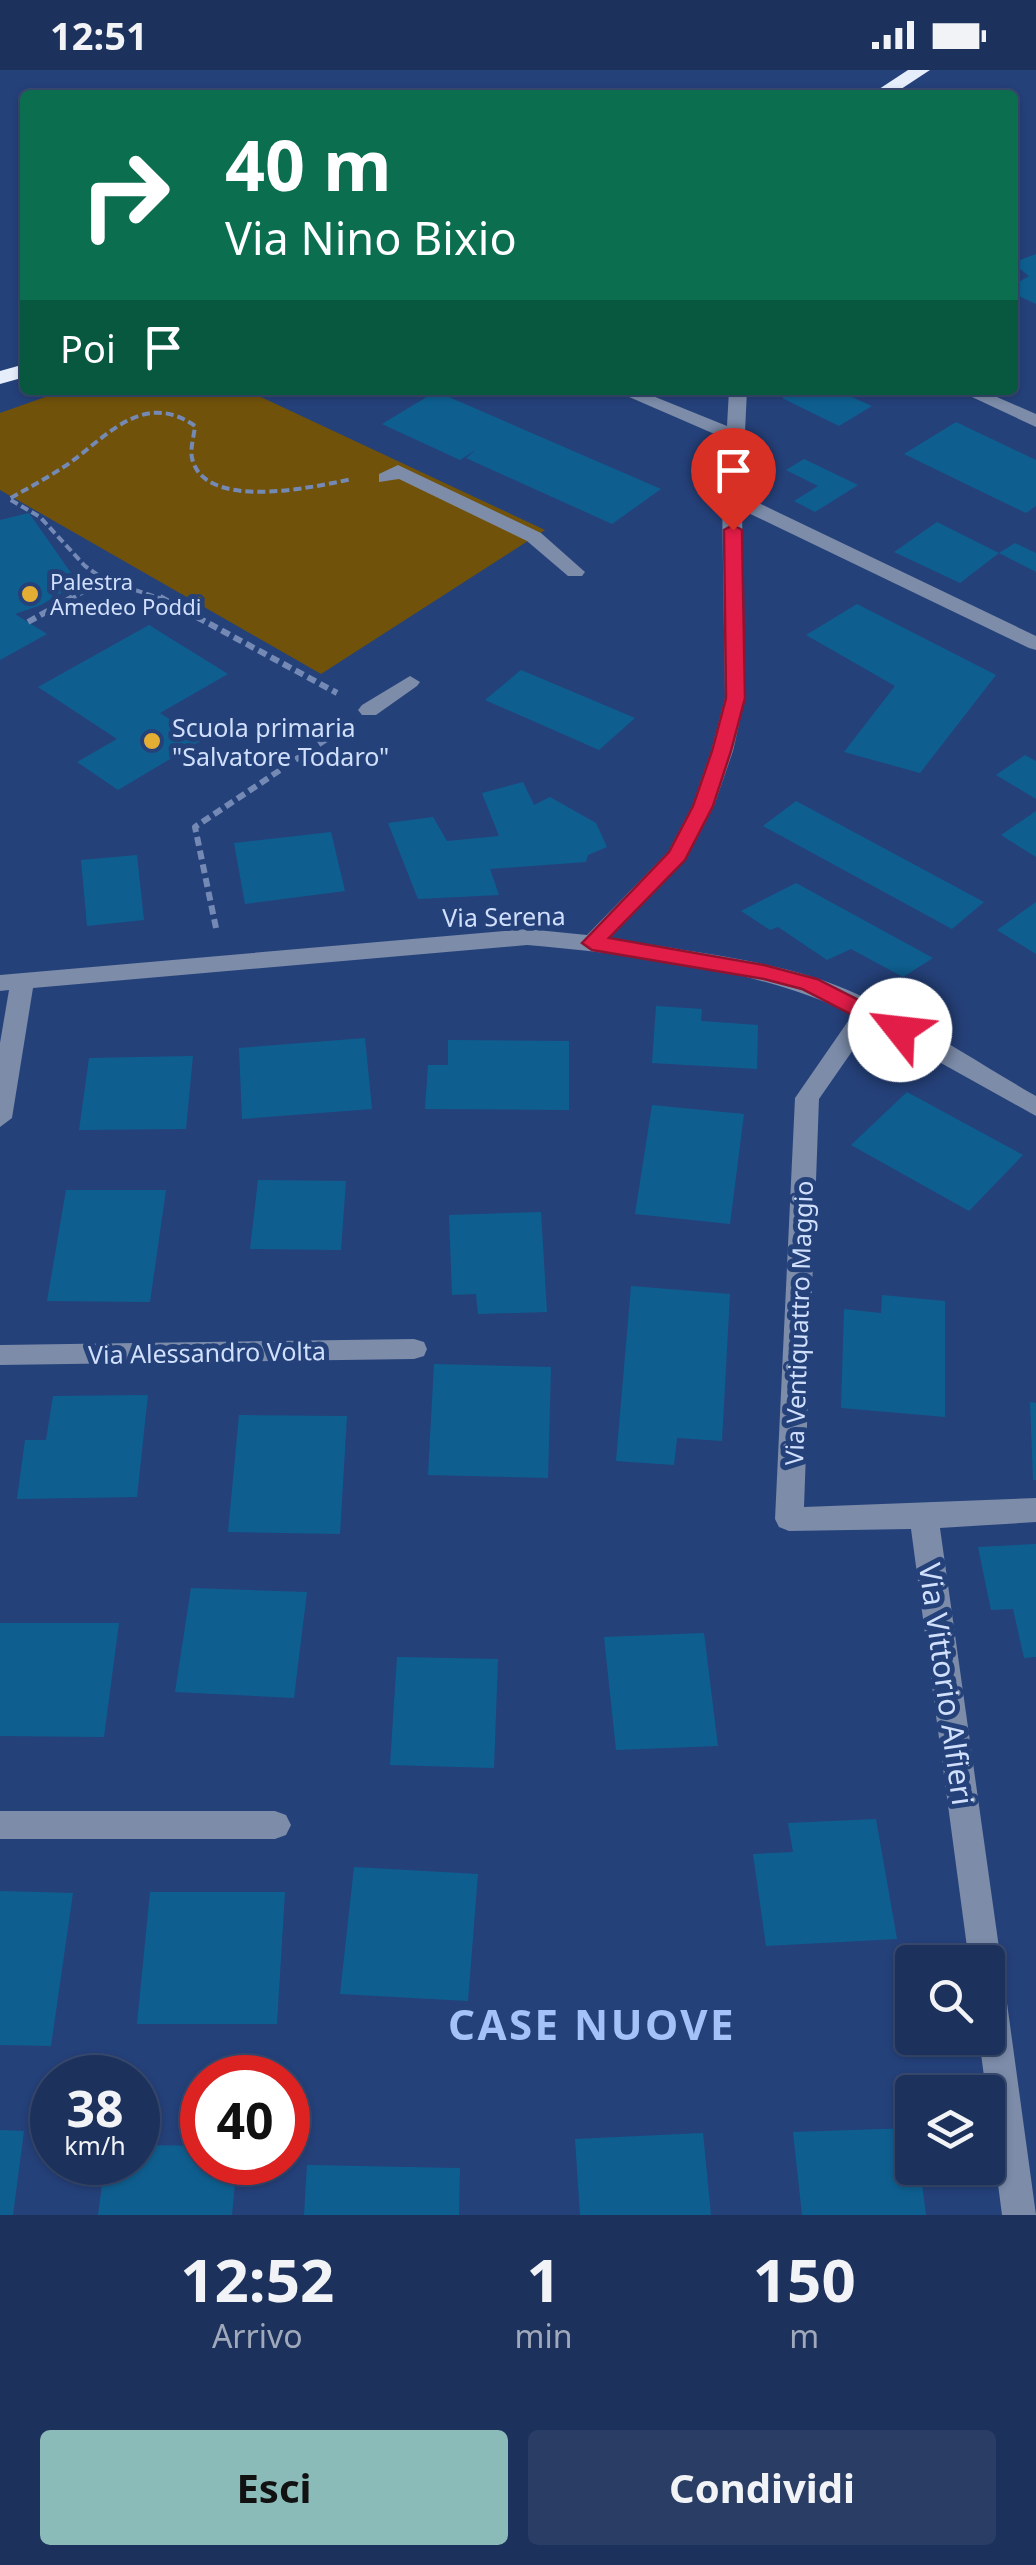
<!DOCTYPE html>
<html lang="it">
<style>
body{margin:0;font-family:"Noto Sans",sans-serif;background:#293d65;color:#f1f3f6;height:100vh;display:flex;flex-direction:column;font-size:38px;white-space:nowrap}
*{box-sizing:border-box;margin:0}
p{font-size:32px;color:#a0a9bb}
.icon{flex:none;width:55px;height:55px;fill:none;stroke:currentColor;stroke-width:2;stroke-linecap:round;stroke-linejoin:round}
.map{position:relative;height:2145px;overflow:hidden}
.drawer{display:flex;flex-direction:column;background:#1c315c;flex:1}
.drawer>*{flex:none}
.guide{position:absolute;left:20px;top:20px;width:998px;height:305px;border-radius:10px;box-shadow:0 2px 8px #0004,0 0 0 2px #3a4c72;background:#0b6e4f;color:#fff;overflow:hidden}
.controls{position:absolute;left:895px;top:1875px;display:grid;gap:20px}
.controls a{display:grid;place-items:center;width:110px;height:110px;border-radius:10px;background:#1c315c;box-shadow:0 2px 8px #0004,0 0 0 2px #3a4c72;font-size:50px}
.speed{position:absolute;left:30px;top:1985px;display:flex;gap:20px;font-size:50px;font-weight:700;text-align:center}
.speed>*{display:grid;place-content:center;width:130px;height:130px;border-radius:50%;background:#1c315c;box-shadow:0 2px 8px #0004,0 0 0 2px #3a4c72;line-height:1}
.speed small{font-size:25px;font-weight:400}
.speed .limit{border:15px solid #d22;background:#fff;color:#111}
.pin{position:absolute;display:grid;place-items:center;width:85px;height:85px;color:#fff;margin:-102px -42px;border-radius:50% 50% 50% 0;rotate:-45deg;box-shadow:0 0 10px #0007}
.pin .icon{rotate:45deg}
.me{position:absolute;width:110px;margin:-55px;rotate:299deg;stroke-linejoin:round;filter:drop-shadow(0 0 8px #0008)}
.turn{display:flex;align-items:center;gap:35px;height:210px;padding:0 40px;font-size:45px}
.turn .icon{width:130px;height:130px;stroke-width:2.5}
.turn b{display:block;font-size:70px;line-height:85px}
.then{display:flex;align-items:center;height:95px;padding:0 40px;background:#0003;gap:20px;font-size:38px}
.eta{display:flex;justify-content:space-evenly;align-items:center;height:170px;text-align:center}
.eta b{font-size:60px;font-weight:700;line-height:70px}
.button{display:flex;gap:20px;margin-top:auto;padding:20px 40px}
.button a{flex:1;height:115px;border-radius:10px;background:#8bbbb9;color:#111;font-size:40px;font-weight:700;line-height:115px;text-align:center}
.button a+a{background:#293d65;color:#f1f3f6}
.status{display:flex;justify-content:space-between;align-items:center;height:70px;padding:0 50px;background:#1c315c;direction:ltr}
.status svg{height:28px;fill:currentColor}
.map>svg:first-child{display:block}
.green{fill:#70520b}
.building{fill:#0e5f90}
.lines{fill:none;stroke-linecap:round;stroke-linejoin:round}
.path-far1{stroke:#748ab5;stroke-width:4;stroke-dasharray:8 4;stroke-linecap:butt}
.path{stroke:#748ab5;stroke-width:6;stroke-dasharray:9 5;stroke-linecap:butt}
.minor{fill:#7c8ca9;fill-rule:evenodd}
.highway{fill:#e6eefc;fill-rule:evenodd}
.route{fill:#e11d48;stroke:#92132f;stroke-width:2.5}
.poi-dot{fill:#e4ae35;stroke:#25417a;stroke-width:4}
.labels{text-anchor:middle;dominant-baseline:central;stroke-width:10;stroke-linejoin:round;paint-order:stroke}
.far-poi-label{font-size:22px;fill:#d0dffb;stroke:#25417a;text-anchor:start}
.poi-label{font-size:25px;fill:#d0dffb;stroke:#25417a;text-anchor:start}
.street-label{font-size:25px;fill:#d0dffb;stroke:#25417a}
.near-street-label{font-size:30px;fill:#d0dffb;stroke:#25417a}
.near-district-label{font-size:42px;font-weight:bold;letter-spacing:2.5px;fill:#a5c2f8;stroke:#25417a}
</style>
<div class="status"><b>12:51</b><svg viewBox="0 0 49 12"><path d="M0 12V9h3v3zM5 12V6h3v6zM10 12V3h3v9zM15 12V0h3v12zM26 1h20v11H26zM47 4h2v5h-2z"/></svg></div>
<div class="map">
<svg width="1036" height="2145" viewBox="0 0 1036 2145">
<rect width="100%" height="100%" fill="#25417a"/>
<polygon class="green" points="65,320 246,320 545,460 321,604 0,420 0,343"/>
<g class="building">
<polygon points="1036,184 1036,234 1012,223 1012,216 1029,206 1012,193"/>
<polygon points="419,320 449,320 442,324 661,419 612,454 466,388 477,379 460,390 382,354 430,325"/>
<polygon points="796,320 851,320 845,324 872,336 839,356 782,328"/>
<polygon points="956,352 1036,390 1036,436 1026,443 904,384"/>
<polygon points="804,389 858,415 815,442 794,431 818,416 786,400"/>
<polygon points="29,443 78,513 41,535 15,544 47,564 0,590 0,450"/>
<polygon points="937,452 999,483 960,513 894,482"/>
<polygon points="1015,473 1036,483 1036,502 999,483"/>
<polygon points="857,534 996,605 920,703 844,682 895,616 806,565"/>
<polygon points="149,555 228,604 160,643 202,670 118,720 77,692 117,669 38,617"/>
<polygon points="521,600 635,648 599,680 485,630"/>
<polygon points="1025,685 1036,691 1036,729 996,705"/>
<polygon points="523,712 534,735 550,727 596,753 607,777 588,785 586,792 490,799 499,825 418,829 388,753 433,747 447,771 499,766 482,723"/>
<polygon points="796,731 984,832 952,859 763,756"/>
<polygon points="1036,741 1036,787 1001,765"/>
<polygon points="331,762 345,821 245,834 234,773"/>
<polygon points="137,785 144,850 87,856 81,790"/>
<polygon points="796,813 933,888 903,907 851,879 827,890 778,857 770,860 741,841"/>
<polygon points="1036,832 1036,884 997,860"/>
<polygon points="656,936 702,939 701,951 758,955 757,999 652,993"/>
<polygon points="365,968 372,1039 242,1049 239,978"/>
<polygon points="448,970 569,971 569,1040 425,1039 428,995 448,995"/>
<polygon points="193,986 186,1059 79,1060 89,988"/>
<polygon points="907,1022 1023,1085 969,1141 851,1075"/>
<polygon points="652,1035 744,1044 730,1154 635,1144"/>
<polygon points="258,1110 346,1111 341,1180 250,1179"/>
<polygon points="66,1120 166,1120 150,1232 47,1231"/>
<polygon points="541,1142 547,1242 478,1244 476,1224 452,1225 449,1145"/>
<polygon points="631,1216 730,1224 722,1371 677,1368 674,1395 616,1391"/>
<polygon points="882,1225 945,1231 945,1347 841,1338 844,1239 881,1243"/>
<polygon points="434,1294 551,1297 548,1408 428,1405"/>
<polygon points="148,1325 137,1427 17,1429 25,1370 46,1370 53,1326"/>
<polygon points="1030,1332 1036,1333 1036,1410 1033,1410"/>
<polygon points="239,1345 347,1346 340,1464 228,1462"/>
<polygon points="1036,1474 1036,1587 1024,1588 1013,1539 991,1540 978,1477"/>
<polygon points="191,1518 307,1522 294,1628 175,1622"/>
<polygon points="0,1553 119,1553 104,1667 0,1666"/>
<polygon points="704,1563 718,1676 616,1680 604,1567"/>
<polygon points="397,1587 498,1589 494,1698 390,1695"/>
<polygon points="876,1749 897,1869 766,1876 753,1784 793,1782 788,1753"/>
<polygon points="354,1797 478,1804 468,1931 340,1924"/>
<polygon points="0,1821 73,1823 51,1976 0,1975"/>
<polygon points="150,1822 285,1822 277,1954 137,1954"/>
<polygon points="912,2058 912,2098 920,2098 926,2145 802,2145 793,2062"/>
<polygon points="0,2060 24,2061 13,2145 0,2145"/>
<polygon points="703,2063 711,2145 580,2145 575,2069"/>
<polygon points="138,2075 202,2076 202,2092 237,2092 232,2145 98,2145 105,2092 138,2092"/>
<polygon points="307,2095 460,2098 459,2145 304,2145"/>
</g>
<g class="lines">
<g class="path-far1">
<polyline points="69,530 105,510"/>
<path d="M165,530L105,510L85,496L40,447L9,429C30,417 51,406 71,392C110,363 145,321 195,356C194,366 190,378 192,388C204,442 314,417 352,409"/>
</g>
<g class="path">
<polyline points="160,527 337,623"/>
<polyline points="28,552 73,527"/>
<polyline points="216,858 195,757 340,660"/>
</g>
<g class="minor">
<path d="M613,320H638L727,356L729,320H747L742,425L1036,566V580L1029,578L742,440L745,628L733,681L714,736L685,791L610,868C678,880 748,887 813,907C886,930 969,988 1036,1026V1046L871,954L819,1029L804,1437L1036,1428V1452L940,1458L1001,1892L998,1900L1004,1911L1036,2145H1002L979,1968H988V1892H969L911,1459L789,1461L779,1457L775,1449L795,1028L853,944C752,897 637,885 527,875L33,918L12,1048L0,1057V973L9,920L0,921V905L527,859L587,865L668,782L692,736L711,681L725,628L722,428L726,369Z"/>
<polygon points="957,320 981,320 1036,344 1036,357"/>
<polygon points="398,395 541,463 585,502 582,506 568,506 527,471 399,409 379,412 379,404"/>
<polygon points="410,606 420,612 417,616 376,645 362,645 358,640 362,635"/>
<polygon points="414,1269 424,1272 427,1279 424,1286 414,1289 0,1295 0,1275"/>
<polygon points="0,1741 275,1741 286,1745 291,1755 286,1765 275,1769 0,1769"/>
</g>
<g class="highway">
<polygon points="908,0 930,0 892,25 870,25"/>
<polygon points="25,294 25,307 0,314 0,301"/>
</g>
</g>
<polygon class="route" points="733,455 742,460 745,628 731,681 713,736 685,790 609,868 764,895 817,909 908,955 911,960 908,966 893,966 802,919 764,909 592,880 582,873 669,782 693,736 712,681 726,628 724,460"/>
<g class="poi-dot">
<circle cx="30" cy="524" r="10"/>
<circle cx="152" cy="671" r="10"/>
</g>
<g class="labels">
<g class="far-poi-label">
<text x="50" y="511">Palestra<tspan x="50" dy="25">Amedeo Poddi</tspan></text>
</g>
<g class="poi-label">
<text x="172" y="657">Scuola primaria<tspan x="172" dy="29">"Salvatore Todaro"</tspan></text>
</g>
<g class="street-label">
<text transform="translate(504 846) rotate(-1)">Via Serena</text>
<text transform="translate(798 1253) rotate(-88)">Via Ventiquattro Maggio</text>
<text transform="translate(207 1282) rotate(-1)">Via Alessandro Volta</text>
</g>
<g class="near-street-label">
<text transform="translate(947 1614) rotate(82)">Via Vittorio Alfieri</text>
</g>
<g class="near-district-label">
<text x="592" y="1953">CASE NUOVE</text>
</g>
</g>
</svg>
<div class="controls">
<a><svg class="icon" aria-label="search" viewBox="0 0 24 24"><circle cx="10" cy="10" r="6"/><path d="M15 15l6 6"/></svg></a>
<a><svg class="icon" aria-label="layers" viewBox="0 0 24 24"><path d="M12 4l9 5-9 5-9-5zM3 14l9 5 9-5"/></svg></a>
</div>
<div class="speed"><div>38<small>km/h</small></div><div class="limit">40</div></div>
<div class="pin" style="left:733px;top:460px;background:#d93025"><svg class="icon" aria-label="arrive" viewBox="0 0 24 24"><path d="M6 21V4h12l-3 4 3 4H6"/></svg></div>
<svg class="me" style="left:900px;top:960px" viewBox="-20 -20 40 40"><circle r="19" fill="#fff"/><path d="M0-13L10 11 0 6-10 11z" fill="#e11d48"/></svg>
<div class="guide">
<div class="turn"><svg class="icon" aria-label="right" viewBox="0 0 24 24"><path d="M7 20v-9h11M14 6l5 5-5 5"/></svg><div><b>40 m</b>Via Nino Bixio</div></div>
<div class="then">Poi<svg class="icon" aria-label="arrive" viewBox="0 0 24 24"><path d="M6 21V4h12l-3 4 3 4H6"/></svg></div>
</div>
</div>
<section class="drawer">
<div class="eta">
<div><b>12:52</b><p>Arrivo</p></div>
<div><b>1</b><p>min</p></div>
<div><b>150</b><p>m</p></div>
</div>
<div class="button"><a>Esci</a><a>Condividi</a></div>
</section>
